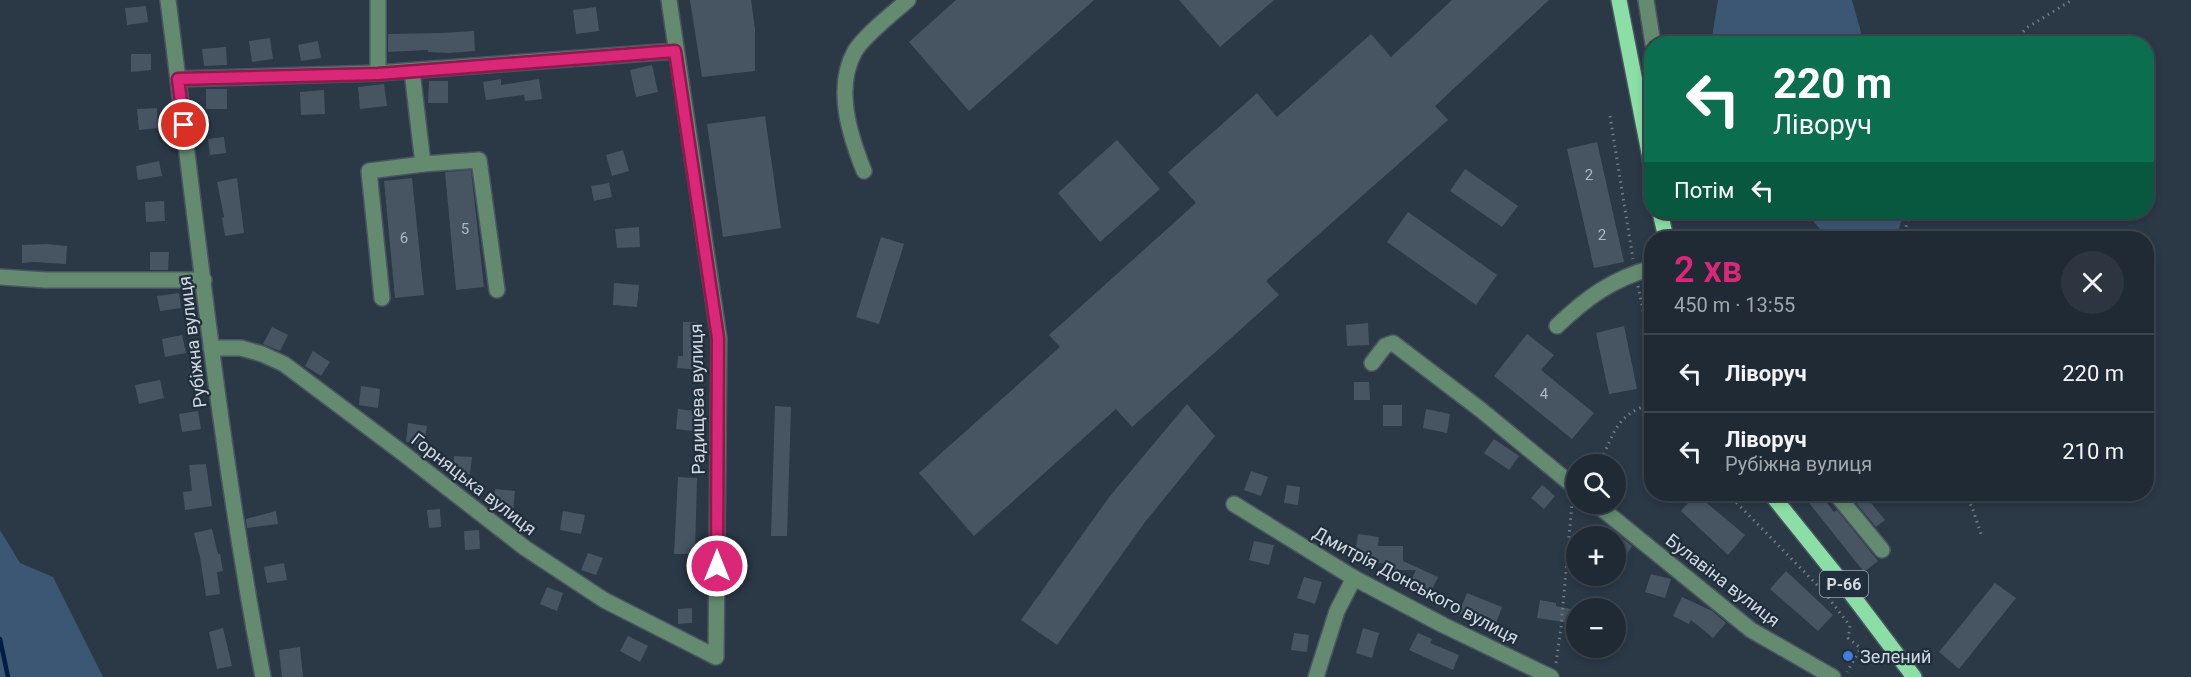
<!DOCTYPE html>
<html lang="uk">
<meta charset="utf-8">
<style>
body{margin:0;font-family:Roboto,sans-serif;background:#2d3640;color:#f1f3f6;height:100vh;display:flex;flex-direction:column;font-size:22px;white-space:nowrap}
*{box-sizing:border-box;margin:0}
p{font-size:20px;color:#a2a7ac}
.icon{flex:none;width:33px;height:33px;fill:none;stroke:currentColor;stroke-width:2;stroke-linecap:round;stroke-linejoin:round}
.map{position:relative;flex:1;overflow:hidden}
.side{position:absolute;left:1644px;top:231px;width:510px;height:270px;display:flex;flex-direction:column;background:#202a34;border-radius:24px;box-shadow:0 3px 9px #0003,0 0 0 2px #3d464f}
.side>*{flex:none}
.banner{position:absolute;left:1644px;top:36px;width:510px;height:183px;border-radius:24px;box-shadow:0 3px 9px #0003,0 0 0 2px #3d464f;background:#0b6e4f;color:#fff;overflow:hidden}
.tools{position:absolute;left:1566px;top:454px;display:grid;gap:12px}
.tools a{display:grid;place-items:center;width:60px;height:60px;border-radius:50%;background:#202a34;box-shadow:0 3px 9px #0003,0 0 0 2px #3d464f;font-size:30px}
.pin{position:absolute;display:grid;place-items:center;width:51px;height:51px;color:#fff;margin:-26px;border:3px solid #fff;border-radius:50%;box-shadow:0 2px 6px #0007}
.me{position:absolute;width:66px;margin:-33px;rotate:0deg;stroke-linejoin:round;filter:drop-shadow(0 0 4px #0008)}
.turn{display:flex;align-items:center;gap:21px;height:126px;padding:0 30px;font-size:27px}
.turn .icon{width:78px;height:78px;stroke-width:2.5}
.turn b{display:block;font-size:42px;line-height:51px}
.then{display:flex;align-items:center;height:57px;padding:0 30px;background:#0003;gap:12px;font-size:22px}
.round{display:grid;place-items:center;flex:none;width:63px;height:63px;border-radius:32px;background:#2d3640}
.overview{display:flex;align-items:center;justify-content:space-between;height:102px;padding:0 30px}
h1{font-size:36px;font-weight:600;line-height:45px;color:#db2777}
ul{padding:0;list-style:none}
li{display:flex;align-items:center;gap:18px;height:78px;padding:0 30px;border-top:2px solid #3d464f}
li div{flex:1}
li b{display:block;font-size:22px}
li em{font-style:normal}
.map>svg:first-child{display:block}
.green{fill:#3c5774}
.lines{fill:none;stroke-linecap:round;stroke-linejoin:round}
.stream{stroke:#011e42;stroke-width:4.5}
.building{fill:#475563}
.minor-casing{stroke:#495562;stroke-width:18}
.major-casing{stroke:#495562;stroke-width:18}
.path{stroke:#6f7a86;stroke-width:3;stroke-dasharray:1.5 4.5;stroke-linecap:butt}
.minor{stroke:#648b6f;stroke-width:15}
.major{stroke:#8bdea5;stroke-width:15}
.route-casing{stroke:#8e194d;stroke-width:15}
.route{stroke:#db2777;stroke-width:10}
.shop-dot{fill:#3f7fe0;stroke:#212e3b;stroke-width:2}
.labels{text-anchor:middle;dominant-baseline:central;stroke-width:4.5;stroke-linejoin:round;paint-order:stroke}
.number-label{font-size:15px;fill:#aeb7c2}
.shield{fill:#212e3b;stroke:#9ca5af;stroke-width:1.5}
.shield-label{font-size:16px;font-weight:bold;fill:#d0d8e1}
.street-label{font-size:18px;fill:#d0d8e1;stroke:#212e3b}
.poi-label{font-size:18px;fill:#d0d8e1;stroke:#212e3b;text-anchor:start}
</style>
<div class="map">
<svg width="2191" height="677" viewBox="0 0 2191 677">
<rect width="100%" height="100%" fill="#2b3846"/>
<g class="green">
<polygon points="1718,0 1852,0 1864,43 1711,43"/>
<polygon points="1805,212 1904,212 1896,238 1828,238"/>
<polygon points="0,530 20,563 53,577 103,677 0,677"/>
</g>
<g class="lines">
<polyline class="stream" points="0,639 8,677"/>
</g>
<g class="building">
<polygon points="690,0 751,0 755,29 755,71 702,77"/>
<polygon points="956,0 1094,0 969,111 909,42"/>
<polygon points="1179,0 1274,0 1220,47"/>
<polygon points="1452,0 1549,0 1435,106 1448,120 1266,281 1279,295 1132,427 1116,409 974,536 919,473 1060,347 1049,335 1196,203 1168,172 1257,93 1277,117 1371,34 1391,57"/>
<polygon points="146,6 148,22 127,25 125,8"/>
<polygon points="596,7 599,31 576,34 573,10"/>
<polygon points="474,31 475,51 449,53 428,52 428,50 388,52 388,34 442,33"/>
<polygon points="270,38 273,59 252,62 249,41"/>
<polygon points="318,41 321,58 301,61 298,45"/>
<polygon points="226,47 227,65 204,66 202,49"/>
<polygon points="131,54 151,54 151,70 131,72"/>
<polygon points="652,65 658,92 636,97 630,70"/>
<polygon points="501,79 501,85 539,79 542,99 525,101 524,95 486,100 483,82"/>
<polygon points="429,81 448,81 448,103 428,103"/>
<polygon points="384,84 387,106 360,109 358,87"/>
<rect x="206" y="89" width="21" height="20"/>
<polygon points="324,90 325,114 301,115 300,92"/>
<polygon points="157,108 158,128 139,130 137,109"/>
<polygon points="765,116 781,228 723,237 707,124"/>
<polygon points="224,137 226,153 210,155 208,139"/>
<polygon points="1117,140 1160,189 1100,242 1058,193"/>
<polygon points="1597,142 1624,262 1594,268 1567,149"/>
<polygon points="623,150 629,171 612,176 606,155"/>
<polygon points="159,161 162,176 138,180 136,166"/>
<polygon points="1465,169 1518,206 1502,227 1450,191"/>
<polygon points="471,170 484,287 456,290 445,172"/>
<polygon points="237,178 244,233 225,236 222,218 224,217 217,182"/>
<polygon points="412,178 424,295 395,298 384,181"/>
<polygon points="609,183 612,197 594,201 591,186"/>
<polygon points="164,201 165,221 146,222 145,202"/>
<polygon points="1408,212 1497,275 1476,305 1387,242"/>
<polygon points="639,227 640,247 617,248 615,229"/>
<polygon points="881,237 904,244 879,324 856,317"/>
<polygon points="46,244 67,246 66,264 34,262 22,263 22,245"/>
<polygon points="150,252 169,252 168,270 150,270"/>
<polygon points="614,283 639,285 637,307 613,305"/>
<polygon points="179,293 181,308 160,311 157,296"/>
<polygon points="683,322 698,322 698,358 702,358 701,370 677,368 678,356 683,356"/>
<polygon points="1368,323 1369,345 1347,346 1346,325"/>
<polygon points="1624,326 1637,389 1609,394 1596,333"/>
<polygon points="272,327 288,335 280,351 263,344"/>
<polygon points="1527,334 1554,355 1541,370 1594,413 1572,439 1494,376"/>
<polygon points="182,335 186,353 165,357 162,339"/>
<polygon points="313,351 330,362 321,376 305,366"/>
<polygon points="160,380 164,398 139,404 135,385"/>
<polygon points="1354,382 1369,382 1370,400 1354,400"/>
<polygon points="361,386 380,389 378,408 359,405"/>
<polygon points="1187,404 1215,436 1145,522 1057,645 1021,620 1110,496"/>
<rect x="1383" y="405" width="19" height="21"/>
<polygon points="775,406 791,407 787,536 771,536"/>
<polygon points="678,409 703,412 700,432 676,429"/>
<polygon points="1426,409 1450,414 1447,433 1423,428"/>
<polygon points="198,411 201,429 182,432 179,414"/>
<polygon points="408,423 427,426 424,445 406,442"/>
<polygon points="1494,439 1519,456 1509,470 1484,453"/>
<polygon points="454,456 472,457 470,474 453,473"/>
<polygon points="206,464 212,506 185,510 183,492 192,491 189,465"/>
<polygon points="1251,471 1268,477 1261,496 1244,490"/>
<polygon points="678,477 697,478 695,554 674,554"/>
<polygon points="1287,485 1300,487 1298,505 1284,503"/>
<polygon points="1542,485 1555,496 1544,509 1531,498"/>
<polygon points="495,489 515,491 513,513 494,511"/>
<polygon points="1696,494 1745,535 1728,555 1681,511"/>
<polygon points="1802,494 1820,494 1834,512 1837,510 1878,561 1864,572"/>
<polygon points="1857,494 1864,494 1885,520 1876,527 1852,498"/>
<polygon points="440,509 441,527 429,528 427,510"/>
<polygon points="276,511 278,524 247,528 246,519"/>
<polygon points="563,511 585,515 581,534 560,530"/>
<polygon points="212,529 218,554 220,554 223,571 217,572 220,594 206,596 200,557 194,533"/>
<polygon points="479,530 480,549 465,550 464,531"/>
<polygon points="1358,534 1379,537 1378,546 1403,546 1403,561 1438,577 1428,598 1407,588 1416,570 1389,570 1389,564 1354,560"/>
<polygon points="1616,534 1632,546 1616,572"/>
<polygon points="1254,541 1274,545 1269,565 1249,560"/>
<polygon points="588,553 603,558 596,575 581,570"/>
<polygon points="284,563 287,580 267,583 264,567"/>
<polygon points="1786,571 1833,615 1818,631 1770,589"/>
<polygon points="1651,574 1671,579 1665,598 1645,592"/>
<polygon points="1304,577 1322,582 1315,604 1297,598"/>
<polygon points="1995,583 2016,598 1959,669 1939,652"/>
<polygon points="547,587 563,593 557,611 540,604"/>
<polygon points="1467,593 1502,607 1495,626 1459,613"/>
<polygon points="1682,597 1712,611 1726,623 1713,638 1691,620 1689,624 1673,616"/>
<polygon points="1540,600 1556,603 1556,606 1576,610 1576,624 1537,618"/>
<polygon points="692,608 692,623 678,624 678,609"/>
<polygon points="223,628 232,666 217,669 209,632"/>
<polygon points="1363,628 1379,633 1372,658 1356,653"/>
<polygon points="1294,633 1309,635 1307,652 1291,650"/>
<polygon points="1418,633 1432,639 1430,643 1459,655 1453,670 1409,650"/>
<polygon points="628,636 648,646 640,662 620,651"/>
<polygon points="300,647 303,677 282,677 279,650"/>
</g>
<g class="lines">
<defs>
<g id="minor">
<path d="M168,0C197,226 220,453 263,677"/>
<polyline points="1646,0 1653,44"/>
<polyline points="412,71 423,164"/>
<polyline points="378,73 378,0"/>
<polyline points="178,79 378,73 675,51"/>
<path d="M864,171C850,136 834,88 855,51C865,35 893,13 908,0"/>
<polyline points="0,277 45,280 204,280"/>
<polyline points="382,298 369,171 423,164 479,160 497,290"/>
<path d="M1557,326C1586,298 1612,279 1652,268"/>
<polyline points="211,348 241,348 262,354 284,364 404,454 525,548 604,600 716,657 719,338 669,0"/>
<polyline points="1372,363 1385,346 1393,343 1481,410 1576,488"/>
<polyline points="1836,494 1882,550"/>
<polyline points="1234,504 1354,578 1443,625 1551,677"/>
<polyline points="1596,504 1751,630 1833,677"/>
<polyline points="1316,677 1337,611 1354,578"/>
</g>
<g id="major">
<polyline points="1619,0 1652,168"/>
<polyline points="1660,212 1666,238"/>
<polyline points="1771,494 1849,591 1914,677"/>
</g>
</defs>
<use href="#minor" class="minor-casing"/>
<use href="#major" class="major-casing"/>
<g class="path">
<polyline points="2010,44 2028,27 2072,0"/>
<polyline points="1610,116 1633,259"/>
<polyline points="1902,238 1911,212"/>
<polyline points="1638,286 1652,353"/>
<path d="M1598,465C1615,435 1614,414 1652,404"/>
<polyline points="1728,494 1824,592 1850,626 1848,638 1859,647 1859,651 1847,672"/>
<polyline points="1964,494 1972,507 1981,534"/>
<polyline points="1556,663 1561,627 1572,503"/>
</g>
<use href="#minor" class="minor"/>
<use href="#major" class="major"/>
</g>
<g class="lines">
<defs>
<polyline id="route" points="184,125 178,79 378,74 675,51 718,338 717,566"/>
</defs>
<use href="#route" class="route-casing"/>
<use href="#route" class="route"/>
</g>
<circle class="shop-dot" cx="1848" cy="656" r="6"/>
<g class="labels">
<g class="number-label">
<text x="1589" y="175">2</text>
<text x="465" y="229">5</text>
<text x="1602" y="235">2</text>
<text x="404" y="238">6</text>
<text x="1544" y="394">4</text>
</g>
<rect class="shield" x="1820" y="571" width="48" height="26" rx="4.5"/>
<g class="shield-label">
<text x="1844" y="584">Р-66</text>
</g>
<g class="street-label">
<text transform="translate(192 342) rotate(-97)">Рубіжна вулиця</text>
<text transform="translate(697 399) rotate(-91)">Радищева вулиця</text>
<text transform="translate(474 484) rotate(38)">Горняцька вулиця</text>
<text transform="translate(1723 580) rotate(38)">Булавіна вулиця</text>
<text transform="translate(1416 585) rotate(28)">Дмитрія Донського вулиця</text>
</g>
<g class="poi-label">
<text x="1860" y="656">Зелений</text>
</g>
</g>
</svg>
<div class="tools">
<a><svg class="icon" aria-label="search" viewBox="0 0 24 24"><circle cx="10" cy="10" r="6"/><path d="M15 15l6 6"/></svg></a>
<a>+</a>
<a>−</a>
</div>
<div class="pin" style="left:184px;top:125px;background:#d93025"><svg class="icon" aria-label="arrive" viewBox="0 0 24 24"><path d="M6 21V4h12l-3 4 3 4H6"/></svg></div>
<svg class="me" style="left:717px;top:566px" viewBox="-20 -20 40 40"><circle r="17" fill="#db2777" stroke="#fff" stroke-width="3"/><path d="M0-11L8 9 0 5-8 9z" fill="#fff"/></svg>
<div class="banner">
<div class="turn"><svg class="icon" aria-label="left" viewBox="0 0 24 24"><path d="M17 20v-9H6M10 6l-5 5 5 5"/></svg><div><b>220 m</b>Ліворуч</div></div>
<div class="then">Потім<svg class="icon" aria-label="left" viewBox="0 0 24 24"><path d="M17 20v-9H6M10 6l-5 5 5 5"/></svg></div>
</div>
<section class="side">
<div class="overview"><div><h1>2 хв</h1><p>450 m · 13:55</p></div><a class="round"><svg class="icon" aria-label="close" viewBox="0 0 24 24"><path d="M6 6l12 12M18 6L6 18"/></svg></a></div>
<ul>
<li><svg class="icon" aria-label="left" viewBox="0 0 24 24"><path d="M17 20v-9H6M10 6l-5 5 5 5"/></svg><div><b>Ліворуч</b></div><em>220 m</em></li>
<li><svg class="icon" aria-label="left" viewBox="0 0 24 24"><path d="M17 20v-9H6M10 6l-5 5 5 5"/></svg><div><b>Ліворуч</b><p>Рубіжна вулиця</p></div><em>210 m</em></li>
</ul>
</section>
</div>
